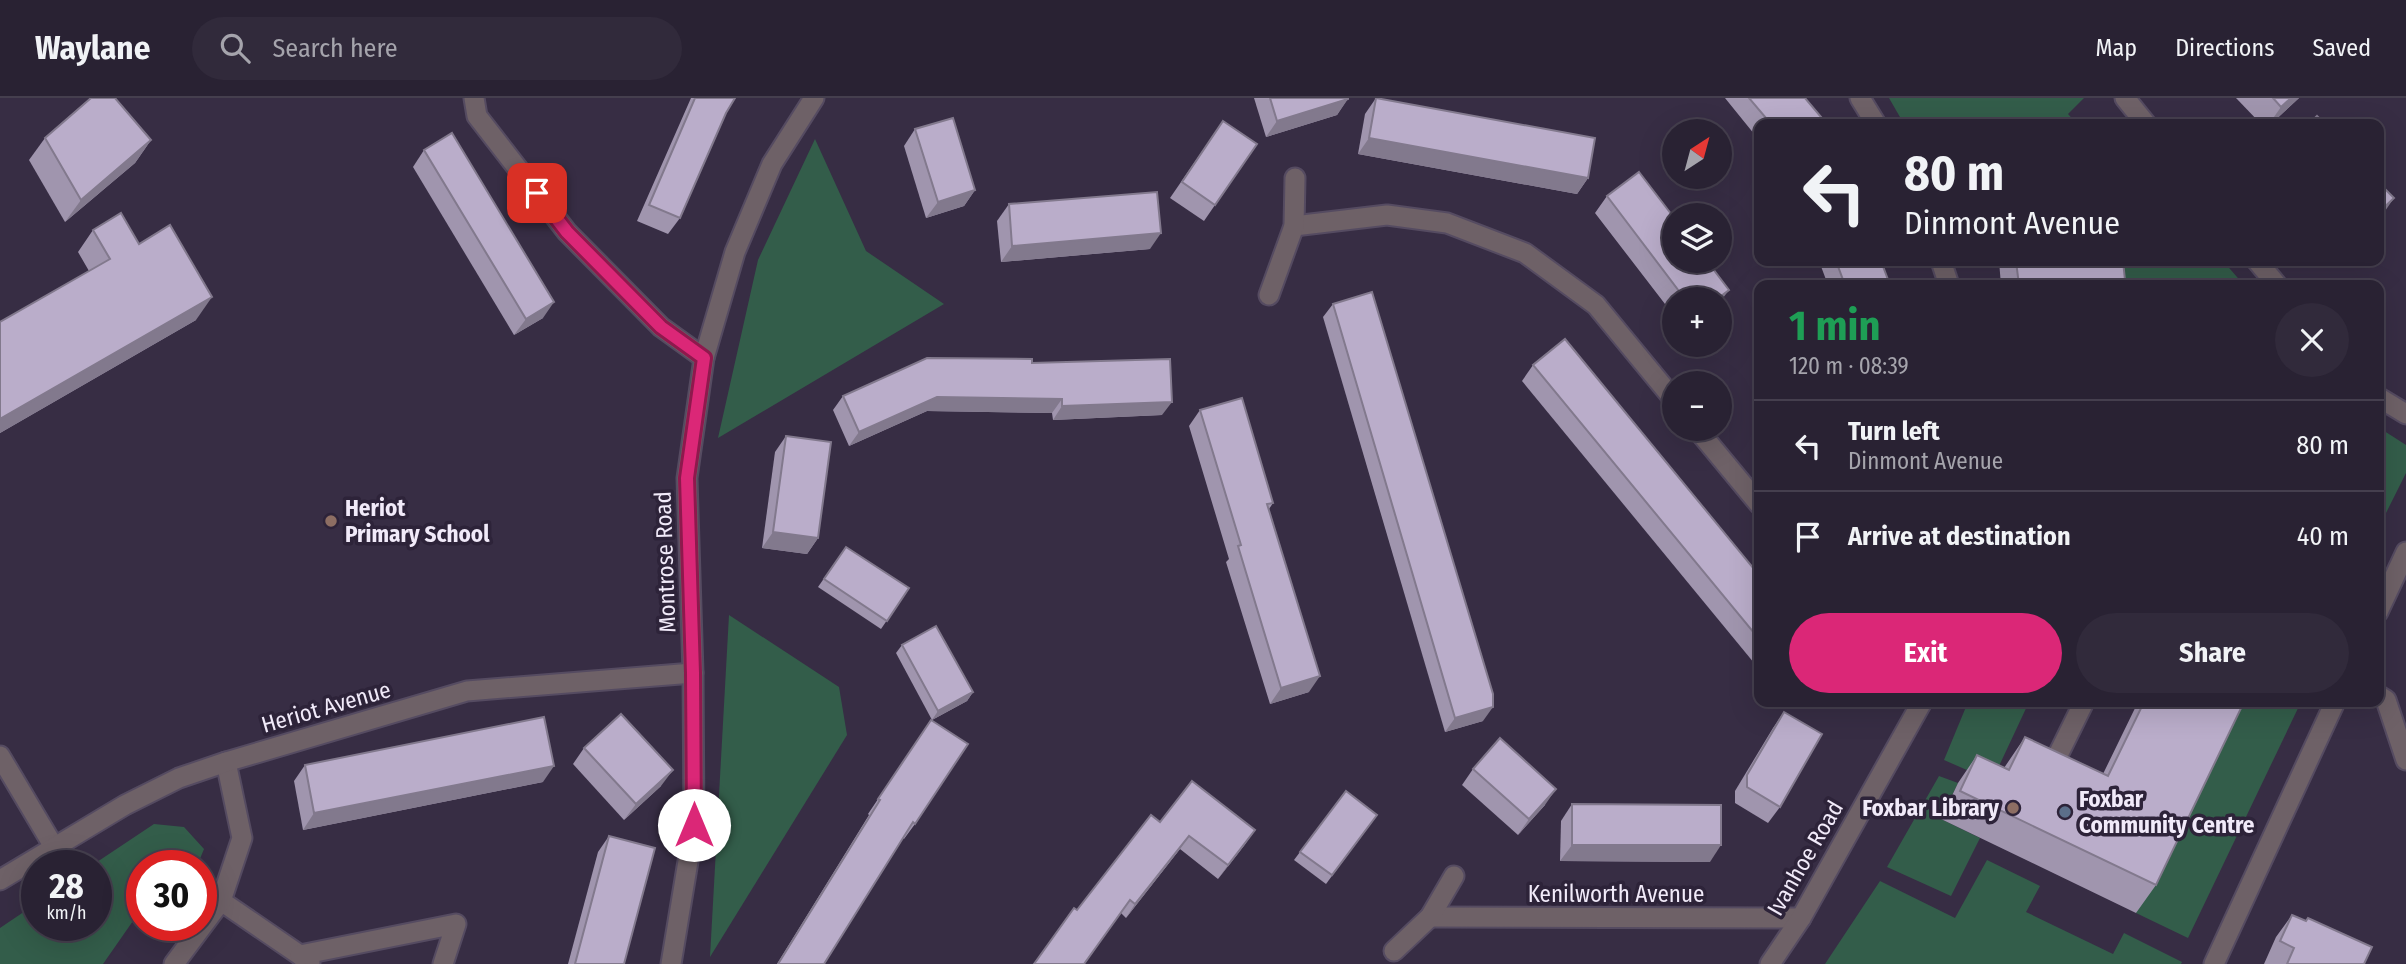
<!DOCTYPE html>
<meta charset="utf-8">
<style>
body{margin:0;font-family:"Fira Sans Condensed",sans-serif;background:#312a3b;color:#f1f3f6;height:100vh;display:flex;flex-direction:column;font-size:26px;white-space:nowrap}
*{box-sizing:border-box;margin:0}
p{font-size:23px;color:#a5a4ac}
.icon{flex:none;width:38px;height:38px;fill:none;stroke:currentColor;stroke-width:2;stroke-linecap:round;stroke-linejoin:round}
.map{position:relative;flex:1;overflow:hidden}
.drawer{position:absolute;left:1754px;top:182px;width:630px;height:427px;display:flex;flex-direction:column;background:#292233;border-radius:14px;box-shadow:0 7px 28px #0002,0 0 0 2px #453f4e}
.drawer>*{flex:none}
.hud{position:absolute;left:1754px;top:21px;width:630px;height:147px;border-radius:14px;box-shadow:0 7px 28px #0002,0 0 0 2px #453f4e;background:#292233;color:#f1f3f6;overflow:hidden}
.needle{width:46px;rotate:36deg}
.controls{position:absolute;left:1662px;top:21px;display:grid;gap:14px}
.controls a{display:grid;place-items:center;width:70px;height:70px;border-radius:50%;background:#292233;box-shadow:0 7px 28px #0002,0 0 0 2px #453f4e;font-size:35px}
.speed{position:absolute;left:21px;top:752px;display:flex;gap:14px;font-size:35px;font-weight:700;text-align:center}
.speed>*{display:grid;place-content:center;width:91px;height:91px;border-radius:50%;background:#292233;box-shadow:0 7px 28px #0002,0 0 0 2px #453f4e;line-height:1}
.speed small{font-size:18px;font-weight:400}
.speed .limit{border:10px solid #d22;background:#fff;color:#111}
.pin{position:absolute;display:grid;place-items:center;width:60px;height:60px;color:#fff;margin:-30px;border-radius:14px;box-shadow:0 4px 10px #0006}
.me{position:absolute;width:77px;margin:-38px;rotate:0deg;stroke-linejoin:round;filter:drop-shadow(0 0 5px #0008)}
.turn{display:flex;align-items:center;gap:24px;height:147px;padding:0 35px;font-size:32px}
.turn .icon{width:91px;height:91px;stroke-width:2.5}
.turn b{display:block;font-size:49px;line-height:60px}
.round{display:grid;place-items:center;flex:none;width:74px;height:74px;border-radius:37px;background:#312a3b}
.summary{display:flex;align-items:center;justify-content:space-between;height:119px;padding:0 35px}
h1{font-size:42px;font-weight:700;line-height:52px;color:#1e9e55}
.cta{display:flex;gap:14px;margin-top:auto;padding:14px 35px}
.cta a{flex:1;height:80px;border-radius:42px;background:#db2777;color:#fff;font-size:28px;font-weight:700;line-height:80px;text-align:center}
.cta a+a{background:#312a3b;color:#f1f3f6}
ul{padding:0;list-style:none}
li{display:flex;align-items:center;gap:21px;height:91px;padding:0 35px;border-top:2px solid #453f4e}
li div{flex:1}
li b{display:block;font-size:26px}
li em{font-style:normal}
header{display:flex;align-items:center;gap:42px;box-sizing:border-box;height:98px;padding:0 35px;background:#292233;border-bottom:2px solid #453f4e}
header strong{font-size:33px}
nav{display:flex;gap:38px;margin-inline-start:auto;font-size:24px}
.search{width:490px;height:63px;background:#312a3b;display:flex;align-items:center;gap:18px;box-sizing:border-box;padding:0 24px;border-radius:38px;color:#a5a4ac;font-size:26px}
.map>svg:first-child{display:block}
.grass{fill:#335d4a}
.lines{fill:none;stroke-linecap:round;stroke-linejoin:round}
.service-casing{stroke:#554b61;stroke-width:23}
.minor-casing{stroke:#554b61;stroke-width:23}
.service{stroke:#6e6167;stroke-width:19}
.minor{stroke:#6e6167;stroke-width:19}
.wall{fill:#a095ae}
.shaded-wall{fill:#82798d}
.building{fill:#baadca;stroke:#82798d;stroke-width:2}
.route-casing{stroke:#8e194d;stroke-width:18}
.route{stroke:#db2777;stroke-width:12}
.education-dot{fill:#8d6e63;stroke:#2d2339;stroke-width:2.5}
.service-dot{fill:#5c6f8a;stroke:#2d2339;stroke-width:2.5}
.labels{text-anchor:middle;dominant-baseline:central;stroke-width:7;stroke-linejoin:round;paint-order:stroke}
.poi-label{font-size:23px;font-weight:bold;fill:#f1eaf9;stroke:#2d2339;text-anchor:start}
.street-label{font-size:23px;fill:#f1eaf9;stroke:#2d2339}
</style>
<header>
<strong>Waylane</strong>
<div class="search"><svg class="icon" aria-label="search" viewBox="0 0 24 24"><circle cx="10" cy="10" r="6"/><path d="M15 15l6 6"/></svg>Search here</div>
<nav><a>Map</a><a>Directions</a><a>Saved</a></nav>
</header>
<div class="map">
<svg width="2406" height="866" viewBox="0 0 2406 866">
<rect width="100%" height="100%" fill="#372d44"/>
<g class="grass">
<polygon points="1889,0 2084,0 2068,16 2077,26 1904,26"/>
<polygon points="815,41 866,153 944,206 718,340 758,162"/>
<polygon points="2112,163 2223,163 2244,187 2110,187"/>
<polygon points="2378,329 2406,347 2406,375 2378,431"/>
<polygon points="729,517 839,589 847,637 710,859"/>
<polygon points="1968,604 2029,604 1992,683 1944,662"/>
<polygon points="2237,604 2301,604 2188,840 2136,815"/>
<polygon points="1939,678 1958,685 1941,721 1980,740 1951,798 1887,769"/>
<polygon points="154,726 184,729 204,751 197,768 142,768 142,810 103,866 0,866 0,830 37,805 37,828 96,828 96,768 91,768"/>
<polygon points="1987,762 2040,788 2026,814 2113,856 2124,835 2182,864 2181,866 1825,866 1880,783 1955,820"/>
</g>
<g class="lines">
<defs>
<g id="service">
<polyline points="2125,0 2146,26"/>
<polyline points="2257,163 2277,187"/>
<polyline points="2378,299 2406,316"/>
<polyline points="2378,597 2386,602 2406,662"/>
<polyline points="0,658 54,749"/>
<polyline points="2056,661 2084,604"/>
<polyline points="221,803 310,864"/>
<polyline points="300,857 456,826 443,866"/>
<polyline points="174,866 221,803 242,740 226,664"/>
</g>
<g id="minor">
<polyline points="474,0 477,18 567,134 661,229 704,260"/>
<polyline points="1860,0 1876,26"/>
<polyline points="1294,128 1387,117 1447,125 1525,155 1596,207 1675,303"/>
<polyline points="1941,163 1949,187"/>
<polyline points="1269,197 1294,128 1295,80"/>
<polyline points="1697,331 1759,406"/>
<polyline points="2378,514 2406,454"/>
<polyline points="0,782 125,707 179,680 226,664 467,593 693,575"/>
<polyline points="1430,819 1801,820"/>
<polyline points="1394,853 1430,819 1454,778"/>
<polyline points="671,866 694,727 693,575 687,380 704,260 735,154 772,66 814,0"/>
<polyline points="1770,866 1801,820 1922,604"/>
<polyline points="2214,866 2335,604"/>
</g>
</defs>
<use href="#service" class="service-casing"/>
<use href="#minor" class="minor-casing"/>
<use href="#service" class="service"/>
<use href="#minor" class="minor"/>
</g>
<g class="wall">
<polygon points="691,0 735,0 726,15 680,120 668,136 637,123"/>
<polygon points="1254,0 1348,0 1337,17 1266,39"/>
<polygon points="1376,0 1588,80 1577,96 1358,56 1365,16"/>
<polygon points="1725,0 1805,0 1827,26 1759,26 1759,42"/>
<polygon points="2236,0 2299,0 2271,26 2261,26"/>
<polygon points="1223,23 1257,46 1204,123 1170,100"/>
<polygon points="915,31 975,92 964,108 926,120 904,48"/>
<polygon points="45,40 151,42 135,65 65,124 29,62"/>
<polygon points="424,52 543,220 514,237 413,69"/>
<polygon points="1607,98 1720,201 1675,201 1675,219 1595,115"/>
<polygon points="1009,106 1150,151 1001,164 997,123"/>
<polygon points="93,132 139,146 196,222 0,335 0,224 89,173 78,154"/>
<polygon points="1819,163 1881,163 1890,187 1828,187"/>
<polygon points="1999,163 2123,163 2125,182 2121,187 2001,187"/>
<polygon points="1333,206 1483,623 1445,634 1323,219"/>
<polygon points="1032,265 1162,317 1053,322 1052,315 927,313 849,348 833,312 843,298"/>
<polygon points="1533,267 1759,477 1759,571 1522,283"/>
<polygon points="1200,312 1273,405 1269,411 1309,594 1270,606 1226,464 1229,461 1189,328"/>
<polygon points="786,338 818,440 807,456 762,450 775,354"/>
<polygon points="846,449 909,490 881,531 818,489"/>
<polygon points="902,547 973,594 967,603 932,622 896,555"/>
<polygon points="2138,604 2244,604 2156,787 2136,815 1941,721 1958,685 1977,657 2004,670 2025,639 2103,676"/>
<polygon points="1784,614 1780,709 1768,725 1735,705 1735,693 1773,630"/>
<polygon points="931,622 915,726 904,741 903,740 824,866 777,866 869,717 868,716"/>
<polygon points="584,650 661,688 624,722 573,666"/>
<polygon points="305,667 543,684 303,732 294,683"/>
<polygon points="1473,671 1545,707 1518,737 1462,687"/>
<polygon points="1346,693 1377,717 1326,786 1294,762"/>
<polygon points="1572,706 1710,764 1560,763 1561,723"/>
<polygon points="1160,724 1246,745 1218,781 1180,751 1126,820 1121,815 1077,812"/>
<polygon points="609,738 624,866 568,866 598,754"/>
<polygon points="2292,817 2306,823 2308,820 2364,866 2264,866 2276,839"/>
</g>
<g class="shaded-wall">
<polygon points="2291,0 2299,0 2271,26 2269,26 2281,9"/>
<polygon points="1348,1 1337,17 1266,39 1277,23"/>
<polygon points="1369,40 1588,80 1577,96 1358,56"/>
<polygon points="151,42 135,65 65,124 81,102"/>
<polygon points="975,92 964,108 926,120 938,104"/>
<polygon points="2394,100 2383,116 2378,121 2378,115"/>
<polygon points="1161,135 1150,151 1001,164 1012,148"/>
<polygon points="2125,182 2121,187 2096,187 2098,185"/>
<polygon points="1729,192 1720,204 1720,201 1717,201"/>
<polygon points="212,199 196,222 0,335 0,321"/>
<polygon points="554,204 543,220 514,237 526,221"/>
<polygon points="937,299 1062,301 1052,315 927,313 849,348 859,334"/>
<polygon points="1172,304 1162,317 1053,322 1062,308"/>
<polygon points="773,434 818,440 807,456 762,450"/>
<polygon points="1320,578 1309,594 1270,606 1281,590"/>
<polygon points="973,594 967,603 932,622 938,613"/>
<polygon points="1493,609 1483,623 1445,634 1455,620"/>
<polygon points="554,668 543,684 303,732 314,715"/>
<polygon points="673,672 661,688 624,722 636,706"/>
<polygon points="1556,691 1545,707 1518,737 1529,721"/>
<polygon points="1255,732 1246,745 1218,781 1228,767"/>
<polygon points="1189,738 1180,751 1126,820 1135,806"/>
<polygon points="1572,747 1721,747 1710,764 1560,763"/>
</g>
<g class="building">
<polygon points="91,0 115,0 151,42 81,102 45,40"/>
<polygon points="695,0 735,0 726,15 680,120 649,107"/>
<polygon points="1270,0 1348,0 1348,1 1277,23"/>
<polygon points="1376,0 1595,40 1588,80 1369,40"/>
<polygon points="1749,0 1805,0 1827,26 1771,26"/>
<polygon points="2273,0 2291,0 2281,9"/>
<polygon points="2317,18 2325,26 2309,26"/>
<polygon points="953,20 975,92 938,104 915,31"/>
<polygon points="1223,23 1257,46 1215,107 1182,84"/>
<polygon points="452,35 554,204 526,221 424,52"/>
<polygon points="1639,74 1675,121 1675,163 1707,163 1729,192 1717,201 1685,201 1607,98"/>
<polygon points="2378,84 2394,100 2378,115"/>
<polygon points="1157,94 1161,135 1012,148 1009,106"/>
<polygon points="121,115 139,146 170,127 212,199 0,321 0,224 110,161 93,132"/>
<polygon points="1836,163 1881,163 1890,187 1845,187"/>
<polygon points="2016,163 2123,163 2125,182 2098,185 2098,187 2019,187"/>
<polygon points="1372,194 1493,596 1493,609 1455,620 1333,206"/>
<polygon points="1565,241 1759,477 1759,541 1533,267"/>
<polygon points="927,260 1032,261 1032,265 1170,261 1172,304 1062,308 1062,301 937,299 859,334 843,298"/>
<polygon points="1242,300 1273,405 1267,406 1320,578 1281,590 1238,448 1241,447 1200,312"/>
<polygon points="786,338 831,344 818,440 773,434"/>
<polygon points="846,449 909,490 887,523 824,481"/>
<polygon points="936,528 973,594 938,613 902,547"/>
<polygon points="2144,604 2244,604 2156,787 1960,693 1977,657 2009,672 2025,639 2108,678"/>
<polygon points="1784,614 1822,636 1780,709 1747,689 1747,677"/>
<polygon points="621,616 673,672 636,706 584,650"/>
<polygon points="544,619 554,668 314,715 305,667"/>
<polygon points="931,622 968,646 915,726 913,724 824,866 778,866 880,702 878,701"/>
<polygon points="1500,640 1556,691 1529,721 1473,671"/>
<polygon points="1192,683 1255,732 1228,767 1189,738 1135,806 1130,802 1084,866 1034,866 1074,810 1077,812 1151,717 1160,724"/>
<polygon points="1346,693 1377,717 1332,777 1300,754"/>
<polygon points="1572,706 1721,707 1721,747 1572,747"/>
<polygon points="609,738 655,750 624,866 575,866"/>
<polygon points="2292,817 2306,823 2308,820 2372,849 2364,866 2287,866 2294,850 2280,843"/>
</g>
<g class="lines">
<defs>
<polyline id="route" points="537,95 567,134 661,229 704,260 687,380 693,575 694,727"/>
</defs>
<use href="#route" class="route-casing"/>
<use href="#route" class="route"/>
</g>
<g class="education-dot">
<circle cx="331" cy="423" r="7"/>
<circle cx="2013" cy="710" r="7"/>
</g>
<circle class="service-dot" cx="2065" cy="714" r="7"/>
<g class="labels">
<g class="poi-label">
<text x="345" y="410">Heriot<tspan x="345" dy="26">Primary School</tspan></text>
<text x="2079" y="701">Foxbar<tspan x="2079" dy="26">Community Centre</tspan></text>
<text x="1999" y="710" text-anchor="end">Foxbar Library</text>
</g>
<g class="street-label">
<text transform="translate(665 464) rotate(-92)">Montrose Road</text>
<text transform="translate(326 609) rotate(-16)">Heriot Avenue</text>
<text transform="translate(1805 760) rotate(-60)">Ivanhoe Road</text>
<text x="1616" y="796">Kenilworth Avenue</text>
</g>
</g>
</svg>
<div class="controls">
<a><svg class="needle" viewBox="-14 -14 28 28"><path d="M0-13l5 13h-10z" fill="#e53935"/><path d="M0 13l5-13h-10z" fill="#a5a4ac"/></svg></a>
<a><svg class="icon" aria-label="layers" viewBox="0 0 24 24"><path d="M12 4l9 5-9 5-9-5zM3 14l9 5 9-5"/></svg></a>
<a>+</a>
<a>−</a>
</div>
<div class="speed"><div>28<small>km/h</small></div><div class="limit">30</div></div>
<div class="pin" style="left:537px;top:95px;background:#d93025"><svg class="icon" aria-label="arrive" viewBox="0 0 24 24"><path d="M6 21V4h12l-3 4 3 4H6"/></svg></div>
<svg class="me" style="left:694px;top:727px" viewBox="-20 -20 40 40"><circle r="19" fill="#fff"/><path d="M0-13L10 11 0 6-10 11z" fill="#db2777"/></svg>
<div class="hud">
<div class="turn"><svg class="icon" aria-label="left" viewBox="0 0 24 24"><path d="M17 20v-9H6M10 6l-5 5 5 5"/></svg><div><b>80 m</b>Dinmont Avenue</div></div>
</div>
<section class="drawer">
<div class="summary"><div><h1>1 min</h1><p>120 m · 08:39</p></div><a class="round"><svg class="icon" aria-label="close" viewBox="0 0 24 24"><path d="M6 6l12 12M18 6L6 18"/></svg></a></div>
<ul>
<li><svg class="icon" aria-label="left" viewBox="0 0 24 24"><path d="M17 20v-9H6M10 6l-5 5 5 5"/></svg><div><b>Turn left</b><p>Dinmont Avenue</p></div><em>80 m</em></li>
<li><svg class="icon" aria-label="arrive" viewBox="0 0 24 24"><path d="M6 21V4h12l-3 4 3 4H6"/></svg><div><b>Arrive at destination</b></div><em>40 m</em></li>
</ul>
<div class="cta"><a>Exit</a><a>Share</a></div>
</section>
</div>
